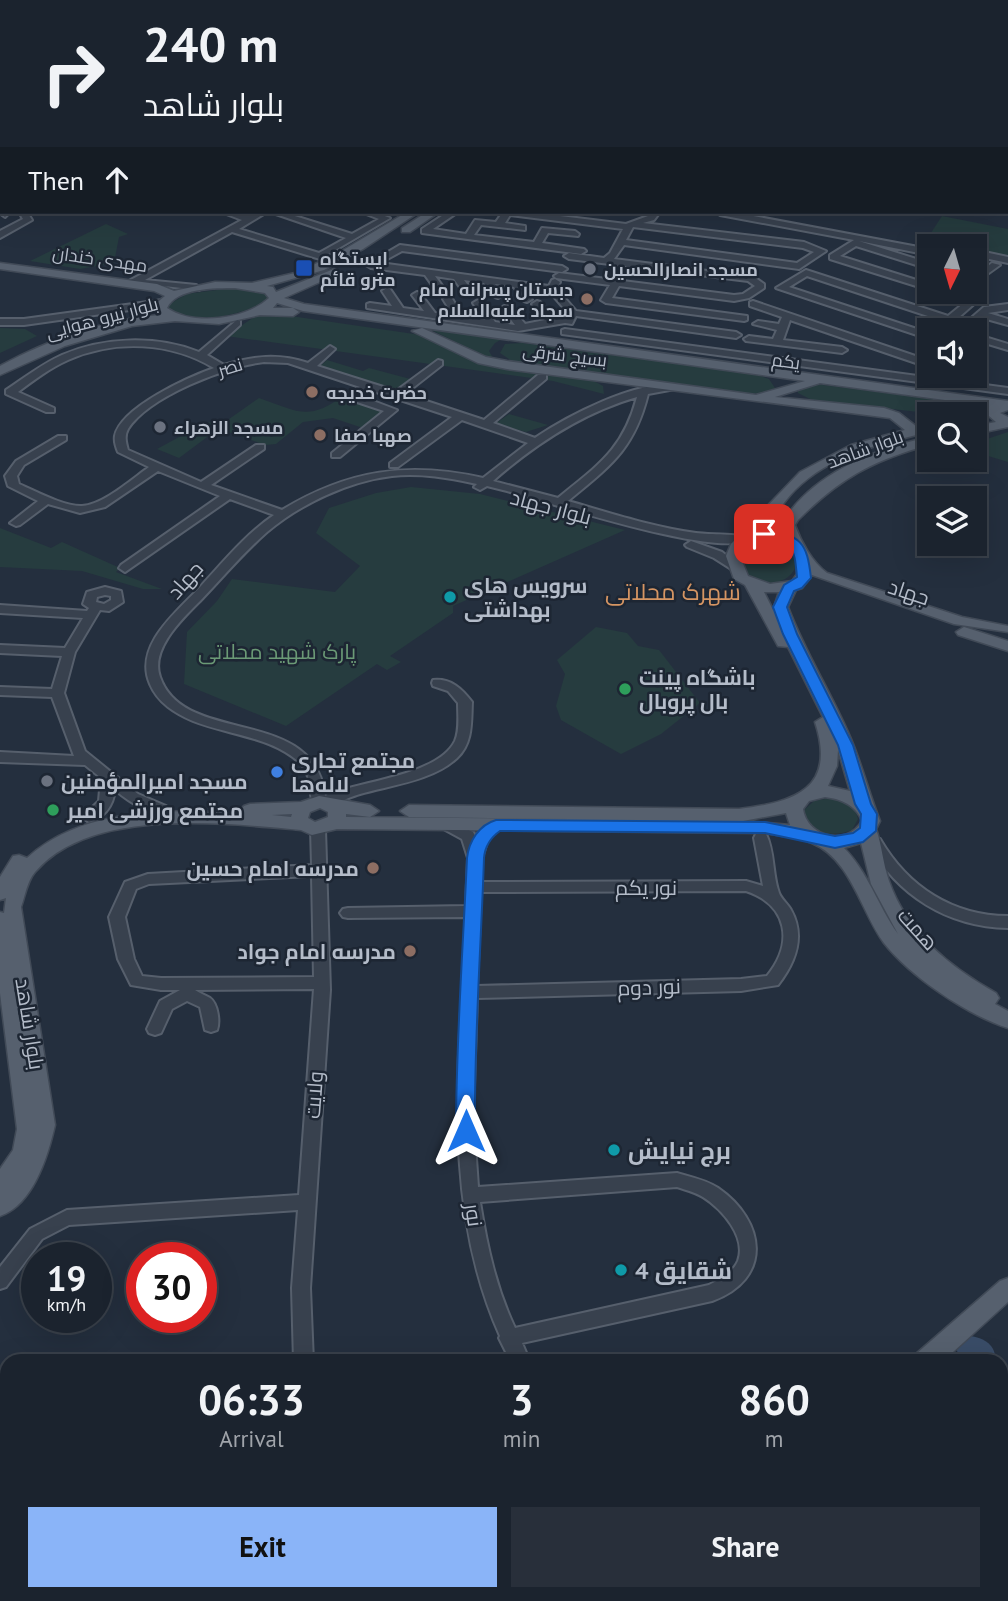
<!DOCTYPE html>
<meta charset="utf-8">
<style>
body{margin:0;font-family:"PT Sans",Cairo,sans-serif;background:#282f3a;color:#f1f3f6;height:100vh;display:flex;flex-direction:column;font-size:26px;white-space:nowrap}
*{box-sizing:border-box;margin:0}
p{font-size:23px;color:#a0a4aa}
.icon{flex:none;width:38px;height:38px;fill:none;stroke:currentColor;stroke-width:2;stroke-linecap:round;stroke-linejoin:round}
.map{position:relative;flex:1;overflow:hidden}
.details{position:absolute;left:0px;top:1354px;width:1008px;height:247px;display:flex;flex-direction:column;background:#1b232e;border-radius:21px 21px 0 0;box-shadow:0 7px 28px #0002,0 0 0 2px #39404a}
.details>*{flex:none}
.guide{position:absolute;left:0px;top:0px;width:1008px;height:214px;box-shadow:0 7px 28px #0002,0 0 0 2px #39404a;background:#1b232e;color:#f1f3f6;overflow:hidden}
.needle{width:46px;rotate:185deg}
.tools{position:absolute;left:917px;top:234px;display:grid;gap:14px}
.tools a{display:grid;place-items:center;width:70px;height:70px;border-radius:0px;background:#1b232e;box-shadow:0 7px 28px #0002,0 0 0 2px #39404a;font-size:35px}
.speed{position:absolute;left:21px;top:1242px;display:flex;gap:14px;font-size:35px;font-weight:700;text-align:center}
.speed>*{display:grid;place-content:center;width:91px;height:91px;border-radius:50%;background:#1b232e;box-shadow:0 7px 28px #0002,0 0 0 2px #39404a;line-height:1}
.speed small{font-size:18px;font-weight:400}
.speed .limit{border:10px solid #d22;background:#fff;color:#111}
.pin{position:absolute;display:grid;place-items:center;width:60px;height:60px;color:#fff;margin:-30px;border-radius:14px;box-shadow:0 4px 10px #0006}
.me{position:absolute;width:77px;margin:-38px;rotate:0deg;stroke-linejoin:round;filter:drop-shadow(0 0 5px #0008)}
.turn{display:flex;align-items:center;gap:24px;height:147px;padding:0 28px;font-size:32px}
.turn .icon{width:91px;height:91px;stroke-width:2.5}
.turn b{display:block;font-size:49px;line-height:60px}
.then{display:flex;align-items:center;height:66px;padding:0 28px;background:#0003;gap:14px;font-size:26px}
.eta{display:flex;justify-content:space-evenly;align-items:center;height:119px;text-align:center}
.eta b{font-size:42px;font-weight:700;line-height:49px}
.button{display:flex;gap:14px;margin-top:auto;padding:14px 28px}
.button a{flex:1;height:80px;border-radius:0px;background:#8ab4f8;color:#111;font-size:28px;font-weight:700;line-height:80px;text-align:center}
.button a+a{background:#282f3a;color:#f1f3f6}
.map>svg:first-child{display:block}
.green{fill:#263c3f}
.water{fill:#394c67}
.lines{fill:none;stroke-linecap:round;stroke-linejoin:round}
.minor-casing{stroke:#565f6c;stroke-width:4}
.major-casing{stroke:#414a57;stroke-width:3}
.highway-casing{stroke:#434c59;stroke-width:4}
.minor{fill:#38414e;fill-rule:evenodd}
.major{fill:#56606e;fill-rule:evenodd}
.highway{fill:#746855;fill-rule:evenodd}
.route{fill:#1a73e8;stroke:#114b97;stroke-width:2}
.transit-dot{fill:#1a4fb4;stroke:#1d2633;stroke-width:2.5}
.worship-dot{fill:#6b7280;stroke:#1d2633;stroke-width:2.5}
.education-dot{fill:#8d6e63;stroke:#1d2633;stroke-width:2.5}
.culture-dot{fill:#0f9aa8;stroke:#1d2633;stroke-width:2.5}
.leisure-dot{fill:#2e9e5b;stroke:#1d2633;stroke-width:2.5}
.shop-dot{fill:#3f7fe0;stroke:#1d2633;stroke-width:2.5}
.labels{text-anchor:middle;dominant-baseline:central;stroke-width:5;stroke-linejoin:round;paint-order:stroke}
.far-poi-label{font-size:18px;font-weight:bold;fill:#b4bcc9;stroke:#1d2633;text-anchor:start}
.far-street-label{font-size:18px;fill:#b4bcc9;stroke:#1d2633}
.street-label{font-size:21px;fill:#b4bcc9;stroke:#1d2633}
.poi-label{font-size:21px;font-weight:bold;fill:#b4bcc9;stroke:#1d2633;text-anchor:start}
.park-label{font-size:21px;fill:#6b9a76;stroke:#1d2633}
.neighbourhood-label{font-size:23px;fill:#d59563;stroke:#1d2633}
.near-poi-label{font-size:24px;font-weight:bold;fill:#b4bcc9;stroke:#1d2633;text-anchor:start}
</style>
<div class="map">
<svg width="1008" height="1601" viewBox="0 0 1008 1601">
<rect width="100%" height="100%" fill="#242f3e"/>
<g class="green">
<polygon points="942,216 1008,229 1008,257 975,250 975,247 927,239"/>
<polygon points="106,224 128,234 119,237 114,263 80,269 30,261"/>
<path d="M232,288L263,291L270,297L269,301C237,316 195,327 164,307L187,294Z"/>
<polygon points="270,313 421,335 480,364 594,381 603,386 604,394 553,381 226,336 257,315"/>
<polygon points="336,315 504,338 495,343 489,351 493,358 489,358 429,329"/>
<polygon points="0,328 25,329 37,336 0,353"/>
<polygon points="522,343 755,374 769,379 775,388 761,394 748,393 512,361 500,353 505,344"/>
<polygon points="327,360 363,371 369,368 414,380 395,393 319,367"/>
<polygon points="815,384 988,406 960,415 945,415 812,400 798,393 798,390"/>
<path d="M343,396L389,411L366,429L333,418L303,422L276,444L265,445L229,432H214L179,458L157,449L207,422L222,424L259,398C297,411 308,422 343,396Z"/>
<polygon points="509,414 548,425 526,432 495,424"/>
<polygon points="1008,432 1008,462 975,452 975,443"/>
<polygon points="411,487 480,494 625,530 453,606 453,613 390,656 401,662 387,670 377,664 286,726 184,684 187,632 217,601 232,579 335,592 360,566 316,533 329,508 376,493"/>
<polygon points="0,528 51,548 62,542 120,568 116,572 162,589 143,589 82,571 0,567"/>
<path d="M775,540C823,556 780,604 745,572L743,552L758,541Z"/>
<polygon points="596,627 627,633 638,646 659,650 700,703 661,734 621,754 561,720 556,706 565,674 557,660"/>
<path d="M830,798C843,800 855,805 858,819L852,830C834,838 803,834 804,810L814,801Z"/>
</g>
<g class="water">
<path d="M969,1336C984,1337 997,1346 995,1361H960L956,1347Z"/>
<polygon points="392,1594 507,1594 491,1601 398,1601"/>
</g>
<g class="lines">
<defs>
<g id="minor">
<polygon points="58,0 65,0 57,2"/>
<polygon points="146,0 154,0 145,2"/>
<polygon points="532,0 539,0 531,2"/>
<polygon points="660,0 667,0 659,2"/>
<polygon points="731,0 750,2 733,2"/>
<polygon points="0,112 2,112 0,117"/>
<rect x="0" y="191" width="2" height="6"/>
<polygon points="2,212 10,212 5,217 1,214"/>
<polygon points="19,212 27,212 32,220 0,238 0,231 23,219"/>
<polygon points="221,212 233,212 248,216 257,212 267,212 239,229 319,253 346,238 270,212 282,212 352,234 379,219 361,212 374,212 390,218 320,259 232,232 145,280 196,285 201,288 199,290 138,283 127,286 127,282 242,220"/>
<path d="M448,212H458L433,229L466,234L475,220L496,222L503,212H527L626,224L648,216L652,212H660L654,220L643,223L804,242L826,251L799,269L624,245L614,259L754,277L764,284V288L749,298L734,301L619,286L612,298L747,316V320L744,321L606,303L601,300L610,285L556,278L554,276L559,273L734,295L743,294L755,286L748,281L569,259L564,256L569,253L604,258L610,253L623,229L510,215L505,223L525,226V230L481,225L474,235L534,242L542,228L575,231L579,234L578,236L548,233L542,243L584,249L586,251L581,254L422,233V229ZM633,227L803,248L814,252L797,263L626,240Z"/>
<polygon points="716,212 732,212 929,249 929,255 859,241 929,263 929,269 856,246 840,256 929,284 929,290 830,259 830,255 854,240 720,215"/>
<polygon points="400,245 562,266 567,269 562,272 402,251 380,263 549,286 552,280 555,279 560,282 557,289 576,311 736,332 741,335 736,338 576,316 572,324 565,323 518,331 367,308 367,304 370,303 392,306 382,291 387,288 390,289 403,308 424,311 412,295 417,292 420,293 435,313 453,315 443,299 448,296 451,297 463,317 485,320 473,303 478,300 481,301 495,322 515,325 502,308 504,306 510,306 525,324 545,320 532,304 537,301 540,302 554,319 567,317 568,313 549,291 525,288 532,299 527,302 524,301 514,287 495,284 503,295 498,298 495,297 484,283 464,280 473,292 468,295 465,294 454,279 435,276 446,291 441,294 438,293 425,275 371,268 366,265"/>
<polygon points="975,250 1008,257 1008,263 975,256"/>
<polygon points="992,263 1000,265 975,283 975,276"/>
<polygon points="806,270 948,316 964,303 940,292 969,292 974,304 950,325 948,331 938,331 943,321 807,276 789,287 929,333 929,339 776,288"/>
<polygon points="162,300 167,303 165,305 24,325 0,325 0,319 24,319"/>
<polygon points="753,301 927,360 928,362 919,364 790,320 783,340 842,347 847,350 842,353 746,341 744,339 749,336 773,339 777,330 753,324 758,321 779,324 782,317 750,306 750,302"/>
<polygon points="1008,304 1008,310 988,313 1008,319 1008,325 983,318 967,331 956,331 984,307"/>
<path d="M237,320L240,321V325L207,355L224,365C253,356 278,353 308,363L330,346L335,349L317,366L396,391L438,360L442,361V365L405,394L484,420L538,375H546V379L493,423L535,438C567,416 637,380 675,385V389L648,394C634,450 610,466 568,501C610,513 652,527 696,533C709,535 740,533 749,539C721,560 542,500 503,490L487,486L480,490L474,487L477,484C449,478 421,473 392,476C349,481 300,504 267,532C243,553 222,578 200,601C182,619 150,649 160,677C184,747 314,704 325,796C358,781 438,776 455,741C460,730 458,715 458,703L448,691L433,686L432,683L433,680C451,678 462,689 472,702C471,722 473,743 457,758C432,781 391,785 360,794C345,798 330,809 314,805C308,793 312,776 302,765C275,737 228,735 193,721C175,713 158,703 150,684C133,645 178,611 201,586C224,561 246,534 274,515L230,499L125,572L119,568L121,565L220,496L158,471L105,507L80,513L48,504L20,525L16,526L10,523L38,501L8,486L5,476L16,461L58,436H66V440L24,465L17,476L19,484C35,491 65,507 82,506C103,505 132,479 149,467L118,452C116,447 114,441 115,436C121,407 189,377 214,368C171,342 115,339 68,360C50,368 34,380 18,392L54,408V412H46L6,394V390C24,378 42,364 62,355C104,337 156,335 199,352ZM264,362L288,363L360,387L348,395V399L384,411L332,453V457H340L397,410L360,396L370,390L452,417L390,463V467H398L462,420L528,443L483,478C408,461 348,470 282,510L211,485L264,449V445H256L201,482L128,450C126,443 124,436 128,429C149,396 227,366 264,362ZM637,397C623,450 598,465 558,498L493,481C535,444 582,413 637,397Z"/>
<polygon points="565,329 1008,388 1008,394 562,334 562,330"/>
<polygon points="975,334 1008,344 1008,350 975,340"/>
<polygon points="691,541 722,552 742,568 736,572 714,558 687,547 685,545"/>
<path d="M105,587L121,591L123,602L109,611L100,610L75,652L64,693L85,751L138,794L166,806L168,809L166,812C149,816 127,800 115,790C113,806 105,817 89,822L82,817L99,801L101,778L85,765L0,762V752L74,756L52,697L0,695V687L52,689L62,656L0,653V645L65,648L83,618L0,613V605L87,611L89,608L83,604L87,592ZM105,595L111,596V600L104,604L96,602L97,597Z"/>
<path d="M445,819L473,832L475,836L491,822H501L503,825L488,839L482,858V882L746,881L763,886L754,838L756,834H766C775,852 772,874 779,893C781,899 788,904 791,910C806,937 795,963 778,985L741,991L477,998L473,1115L478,1187L677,1173C691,1177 706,1180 718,1188C766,1221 773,1279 712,1301L522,1343L530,1362H511L499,1338L500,1336C440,1202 460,1058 466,917L348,918L343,917L340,913L343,909L348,908L466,906L468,858L462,839L440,827L438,824ZM746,891C788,905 794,943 767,976L741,979L477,986L481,892ZM677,1187C686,1190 695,1192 703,1197C722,1209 747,1237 738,1261C733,1273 719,1280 709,1285L515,1328C496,1288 487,1246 480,1202Z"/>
<path d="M318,824L325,829L330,990L310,1288L313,1362H294L292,1288L298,1210L69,1225L42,1239L6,1287L0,1289V1267L30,1229L67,1210L299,1195L314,989L195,990C199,993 205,995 210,998C218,1004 220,1022 217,1030L211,1032L205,1030L200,1007L187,1001L172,1009L161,1033L155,1035L149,1033L147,1029L160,1001L180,990H161L131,985L118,959L109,917L125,882L148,874L312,865L311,829ZM312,876L314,977L161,978L142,976L134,959L125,917L136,889L149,884Z"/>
<path d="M875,838L880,839C908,887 953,916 1008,916V928C947,927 897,895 868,843Z"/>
<polygon points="0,1518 7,1521 7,1541 0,1538"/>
<rect x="308" y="1594" width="22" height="7"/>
<polygon points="602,1594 623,1594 624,1601 602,1601"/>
<polygon points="952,1594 973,1594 974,1601 952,1601"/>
</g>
<g id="major">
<rect x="0" y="31" width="2" height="6"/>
<polygon points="0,46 2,47 2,53 0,52"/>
<rect x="0" y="87" width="2" height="6"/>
<path d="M407,212H419L363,249L324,270L267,286L273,287L276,292L334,269L340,272L338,274L284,298L304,304L1008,401V410L1000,413L1008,417V427L975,434V426L996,422L989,416L975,421V415H970L989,406L820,383L775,397L884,408L899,413L917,427L929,424V432C882,443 830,455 795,490C783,502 775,517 764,529L783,532L781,525C810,474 875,449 929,437V445C873,460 839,479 798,520L795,525C801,542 812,562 827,573L962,617L1008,626V632L954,624L812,575L802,588L796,590L788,607C806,655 834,697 853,744C863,769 870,796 880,821L876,829C882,845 883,864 889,881C907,933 950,967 996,993L999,998L995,1004L1008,1011V1028C967,1015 910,976 884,943C861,912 851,859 812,843C798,837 781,836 765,833L337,829L312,835L301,830C223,823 91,807 35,872C27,881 25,896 21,907L55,1125C48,1156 33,1205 0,1216V1169L13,1150L17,1129L0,993V912L4,913L6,898L0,900V877L13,856L19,855L27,858C82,807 172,809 243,813L241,810L244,806L250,804L301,802L319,796L370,805L379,811L370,817L346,814V817L577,819L409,817L400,811L409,805L739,809C795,802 837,789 815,722L823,717L788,647L778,646L745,585L734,579L726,556L731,544L800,472L851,445L905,430L890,418L507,369L478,363L412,331L422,328L486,357L507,361L756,395L805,381L303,311L277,303L273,308H293L299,312L293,316L260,315L219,324L175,321L132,326L65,346L0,375V366C48,340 106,319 161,315L154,305L165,296L154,291L0,269V263L157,284L174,291L215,282L252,283L295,273L335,255ZM235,288L265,293L269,298C245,320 193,326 167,308C176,288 215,288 235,288ZM768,538L781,541L796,554L797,574L792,581L770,584L748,576L740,556C745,543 754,539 768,538ZM764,592H779L773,610ZM838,750L850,791L828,786L837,766ZM825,797C841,799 856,805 862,821C847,847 807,837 803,809L809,801ZM320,808L328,812V817L315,822L308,818L310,812ZM786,813L790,825L743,821ZM292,814L291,817L272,815ZM861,843L871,884L898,934C878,906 868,872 844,848Z"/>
<polygon points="427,212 439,212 410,232 402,232 402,228"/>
<polygon points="964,627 1008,641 1008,651 958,635 956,632"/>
<polygon points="1008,1278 1008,1302 942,1362 912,1362 916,1354 1000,1281"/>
<polygon points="1001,1475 1008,1477 1008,1501 1001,1499"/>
<polygon points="675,1594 701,1594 699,1601 673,1601"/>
<polygon points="708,1594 735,1594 732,1601 705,1601"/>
</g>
<g id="highway">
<rect x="0" y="42" width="2" height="6"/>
<rect x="1006" y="178" width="2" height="8"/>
<rect x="1006" y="193" width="2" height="8"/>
</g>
</defs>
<use href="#minor" class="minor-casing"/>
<use href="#major" class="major-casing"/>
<use href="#highway" class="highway-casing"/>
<use href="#minor" class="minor"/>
<use href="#major" class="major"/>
<use href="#highway" class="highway"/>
</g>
<path class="route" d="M764,530C801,535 807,542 811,578L802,588L794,591L787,607L797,634L853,745L871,804L877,814L876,831L863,842L835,848L765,833L500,831C490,838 485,846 484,858C481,949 474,1040 475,1131L472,1137H459L456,1131C456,1040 463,949 467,858C469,841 479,825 496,820L765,822L835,836L853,833L860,828L861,814L855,804L838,745L783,634L773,607L784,585L797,577C794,543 792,544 760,537L758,534Z"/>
<rect class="transit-dot" x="295" y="259" width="18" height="18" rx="3.5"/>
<g class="worship-dot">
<circle cx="590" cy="269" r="7"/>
<circle cx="160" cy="427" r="7"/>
<circle cx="47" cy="781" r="7"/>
</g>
<g class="education-dot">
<circle cx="587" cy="299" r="7"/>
<circle cx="312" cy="392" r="7"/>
<circle cx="320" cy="435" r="7"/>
<circle cx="373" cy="868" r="7"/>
<circle cx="410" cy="951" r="7"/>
</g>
<g class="culture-dot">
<circle cx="450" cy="597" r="7"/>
<circle cx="614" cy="1150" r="7"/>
<circle cx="621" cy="1270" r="7"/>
</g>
<g class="leisure-dot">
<circle cx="625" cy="689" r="7"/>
<circle cx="53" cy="810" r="7"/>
</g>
<circle class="shop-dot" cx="277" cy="772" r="7"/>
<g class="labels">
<g class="far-poi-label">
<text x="320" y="258">ایستگاه<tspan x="320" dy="21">مترو قائم</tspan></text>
<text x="604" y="269">مسجد انصارالحسین</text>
<text x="573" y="289" text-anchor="end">دبستان پسرانه امام<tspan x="573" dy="21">سجاد علیه‌السلام</tspan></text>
<text x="326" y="392">حضرت خدیجه</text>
<text x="174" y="427">مسجد الزهراء</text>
<text x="334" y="435">صهبا صفا</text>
</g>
<g class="far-street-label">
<text transform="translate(100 259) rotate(8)">مهدی خندان</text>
<text transform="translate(102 318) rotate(-15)">بلوار نیرو هوایی</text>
<text transform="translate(565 355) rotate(7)">بسیج شرقی</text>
<text transform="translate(786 361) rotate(8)">یکم</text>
<text transform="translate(230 367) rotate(-17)">نصر</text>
<text transform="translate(865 449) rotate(-20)">بلوار شاهد</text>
</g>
<g class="street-label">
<text transform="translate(551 507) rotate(15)">بلوار جهاد</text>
<text transform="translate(185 580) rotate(-49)">جهاد</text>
<text transform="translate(909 592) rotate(18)">جهاد</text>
<text x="646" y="887">نور یکم</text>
<text transform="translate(918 929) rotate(48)">همت</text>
<text transform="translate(649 987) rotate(-2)">نور دوم</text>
<text transform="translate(30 1024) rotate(81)">بلوار شاهد</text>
<text transform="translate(314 1095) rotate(-86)">ولایت</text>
<text transform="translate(474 1215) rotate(82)">نور</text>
</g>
<g class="poi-label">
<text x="464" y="585">سرویس های<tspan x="464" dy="24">بهداشتی</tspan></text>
<text x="639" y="677">باشگاه پینت<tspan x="639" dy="24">بال پروبال</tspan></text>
<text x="291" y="760">مجتمع تجاری<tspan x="291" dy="24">لاله‌ها</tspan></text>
<text x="61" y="781">مسجد امیرالمؤمنین</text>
<text x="67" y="810">مجتمع ورزشی امیر</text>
<text x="359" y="868" text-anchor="end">مدرسه امام حسین</text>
<text x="396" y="951" text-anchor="end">مدرسه امام جواد</text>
</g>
<g class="park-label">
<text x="277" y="651">پارک شهید محلاتی</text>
</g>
<g class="neighbourhood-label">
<text x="673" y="591">شهرک محلاتی</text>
</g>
<g class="near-poi-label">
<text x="628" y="1150">برج نیایش</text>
<text x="635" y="1270">شقایق 4</text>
</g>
</g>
</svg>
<div class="tools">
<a><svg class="needle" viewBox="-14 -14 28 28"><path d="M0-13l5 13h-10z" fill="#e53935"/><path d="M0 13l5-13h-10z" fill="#a0a4aa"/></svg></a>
<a><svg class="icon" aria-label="sound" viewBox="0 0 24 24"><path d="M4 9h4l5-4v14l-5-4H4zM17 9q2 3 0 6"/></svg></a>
<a><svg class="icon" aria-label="search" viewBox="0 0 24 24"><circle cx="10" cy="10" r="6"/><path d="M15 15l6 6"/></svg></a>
<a><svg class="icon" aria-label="layers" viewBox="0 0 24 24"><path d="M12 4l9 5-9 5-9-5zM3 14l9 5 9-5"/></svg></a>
</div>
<div class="speed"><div>19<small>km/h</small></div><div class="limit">30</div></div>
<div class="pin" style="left:764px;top:534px;background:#d93025"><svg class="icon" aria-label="arrive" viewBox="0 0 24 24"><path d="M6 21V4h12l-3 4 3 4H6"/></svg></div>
<svg class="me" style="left:466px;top:1131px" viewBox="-20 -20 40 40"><path d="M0-17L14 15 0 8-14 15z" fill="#1a73e8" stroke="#fff" stroke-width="4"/></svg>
<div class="guide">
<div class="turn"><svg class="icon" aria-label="right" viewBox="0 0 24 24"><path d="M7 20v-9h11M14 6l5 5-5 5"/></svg><div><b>240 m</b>بلوار شاهد</div></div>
<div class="then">Then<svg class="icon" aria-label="ahead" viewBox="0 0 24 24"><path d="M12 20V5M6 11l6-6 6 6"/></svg></div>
</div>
<section class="details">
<div class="eta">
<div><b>06:33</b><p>Arrival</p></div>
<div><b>3</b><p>min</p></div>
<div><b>860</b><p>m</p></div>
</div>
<div class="button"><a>Exit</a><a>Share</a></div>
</section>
</div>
